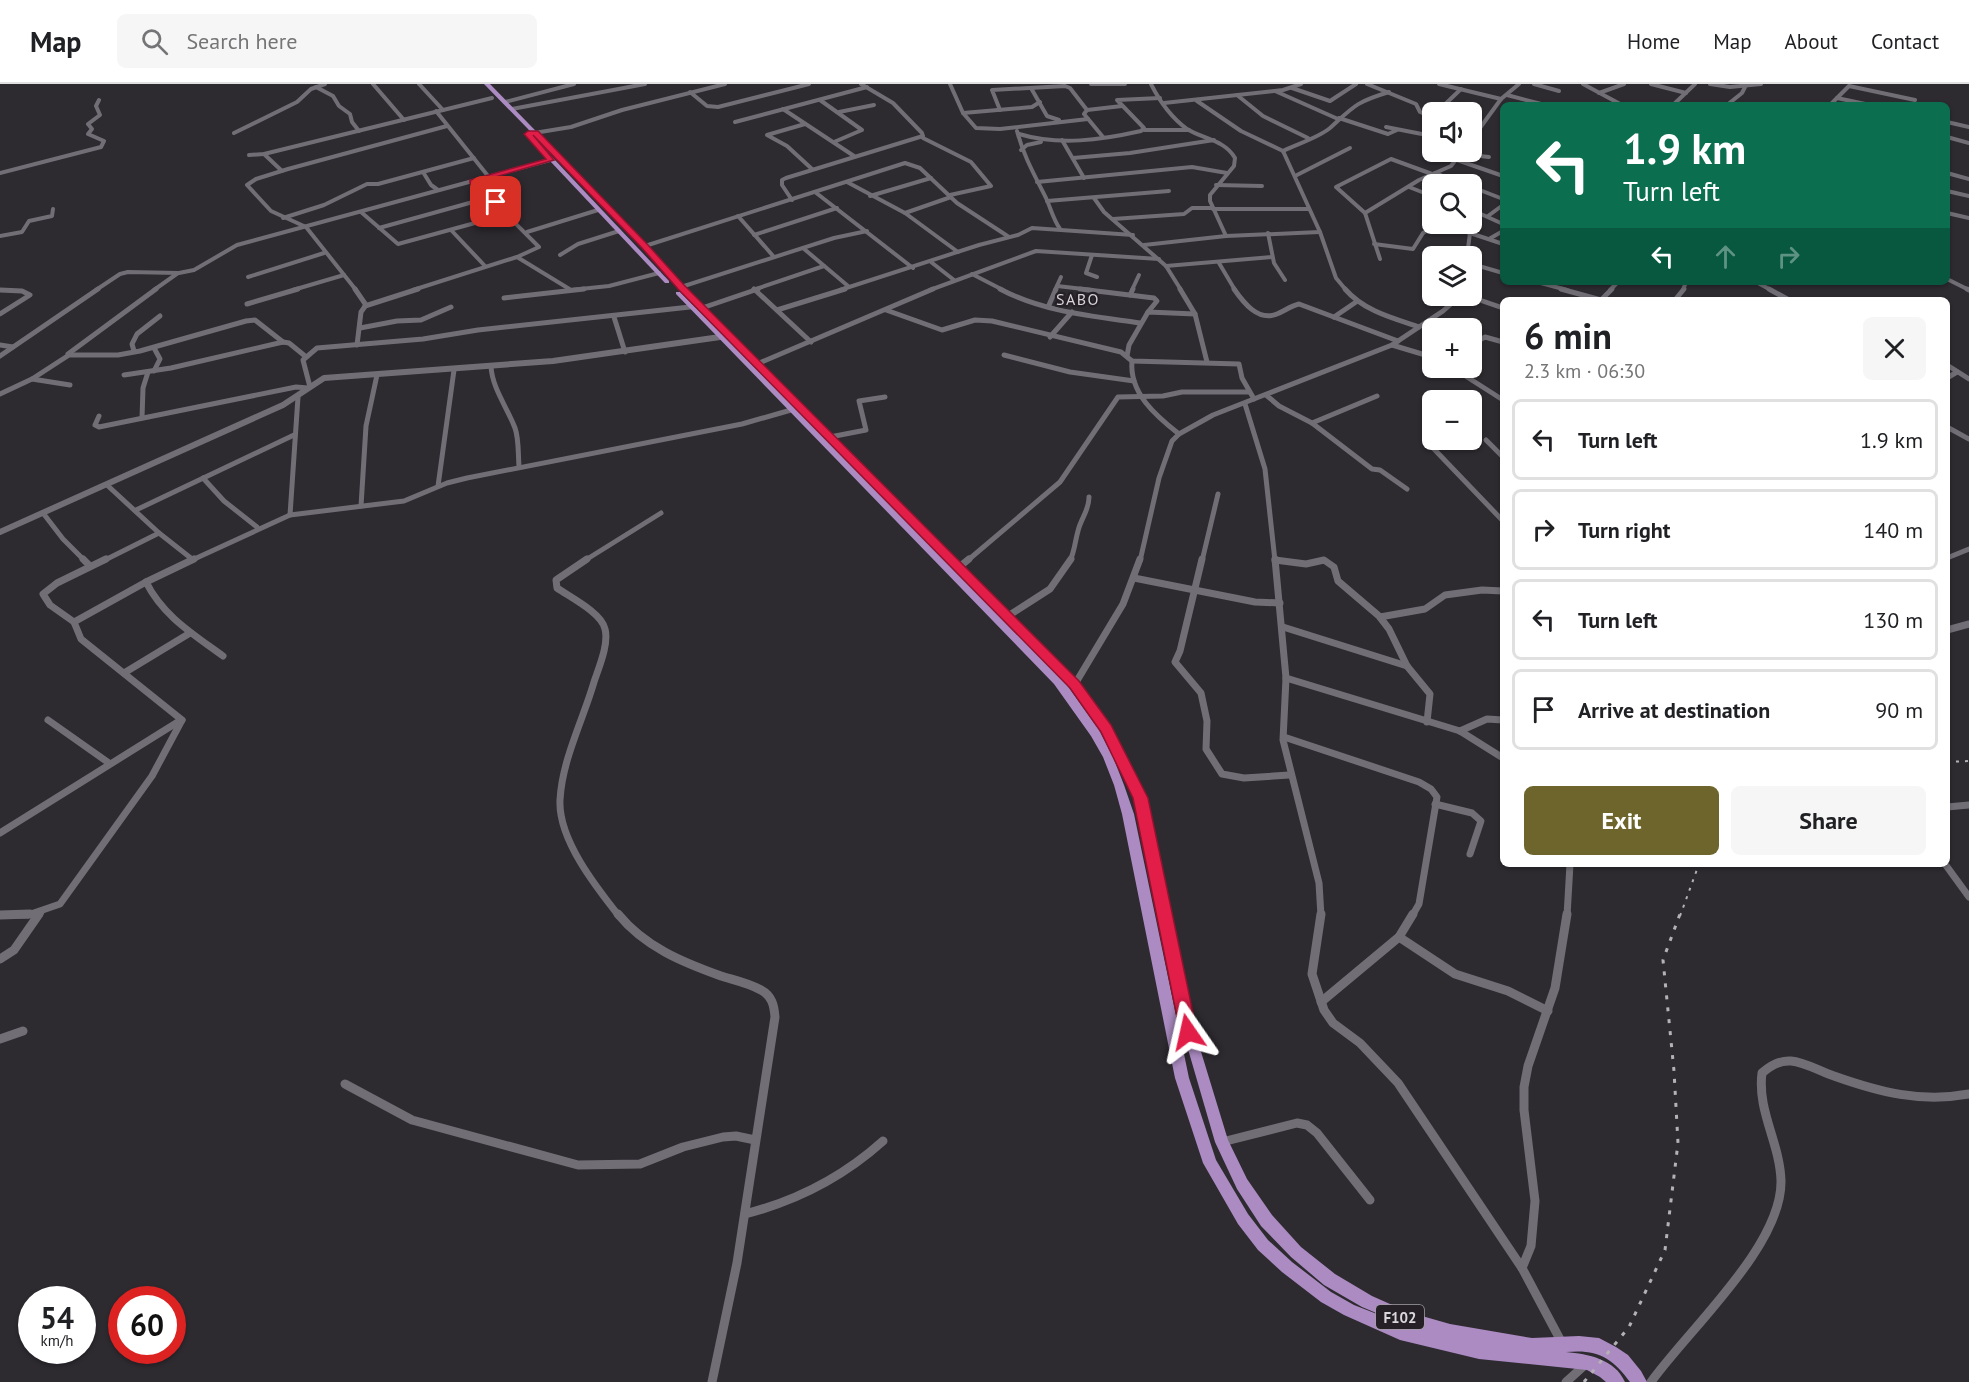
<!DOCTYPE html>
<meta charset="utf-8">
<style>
body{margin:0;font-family:"PT Sans",sans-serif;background:#f6f6f6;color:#202124;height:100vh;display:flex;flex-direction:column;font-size:22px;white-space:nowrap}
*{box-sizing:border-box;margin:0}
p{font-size:20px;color:#757577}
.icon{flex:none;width:33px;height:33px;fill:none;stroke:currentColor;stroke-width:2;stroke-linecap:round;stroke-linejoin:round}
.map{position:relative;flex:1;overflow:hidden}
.sheet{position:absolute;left:1500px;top:213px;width:450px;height:570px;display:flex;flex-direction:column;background:#fff;border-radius:9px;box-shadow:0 2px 4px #0004}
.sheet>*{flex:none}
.banner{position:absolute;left:1500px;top:18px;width:450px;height:183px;border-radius:9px;box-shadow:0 2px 4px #0004;background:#0b6e4f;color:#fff;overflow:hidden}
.tools{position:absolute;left:1422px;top:18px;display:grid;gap:12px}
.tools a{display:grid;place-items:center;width:60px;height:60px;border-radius:9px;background:#fff;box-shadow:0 2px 4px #0004;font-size:30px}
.speed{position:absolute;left:18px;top:1202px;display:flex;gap:12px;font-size:30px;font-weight:700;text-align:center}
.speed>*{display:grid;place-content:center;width:78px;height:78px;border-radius:50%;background:#fff;box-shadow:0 2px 4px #0004;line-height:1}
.speed small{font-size:15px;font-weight:400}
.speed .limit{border:9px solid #d22;background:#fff;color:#111}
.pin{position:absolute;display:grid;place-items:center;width:51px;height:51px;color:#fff;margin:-26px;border-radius:12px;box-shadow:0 3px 9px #0006}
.me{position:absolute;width:66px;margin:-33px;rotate:349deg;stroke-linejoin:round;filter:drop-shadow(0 0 4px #0008)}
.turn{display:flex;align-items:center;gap:21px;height:126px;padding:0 24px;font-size:27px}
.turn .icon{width:78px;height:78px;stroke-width:2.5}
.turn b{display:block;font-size:42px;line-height:51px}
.lanes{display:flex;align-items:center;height:57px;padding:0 24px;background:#0003;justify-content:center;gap:30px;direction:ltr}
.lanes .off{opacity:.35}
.round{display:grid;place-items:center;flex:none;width:63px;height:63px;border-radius:9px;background:#f6f6f6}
.head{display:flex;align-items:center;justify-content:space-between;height:102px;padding:0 24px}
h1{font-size:36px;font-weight:700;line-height:45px}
.primary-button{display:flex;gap:12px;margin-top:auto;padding:12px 24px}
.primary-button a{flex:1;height:69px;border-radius:9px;background:#6e652d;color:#fff;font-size:24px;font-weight:700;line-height:69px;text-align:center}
.primary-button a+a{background:#f6f6f6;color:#202124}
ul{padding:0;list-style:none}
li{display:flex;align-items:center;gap:18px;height:81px;margin:0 12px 9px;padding:0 12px;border:3px solid #e0e0e0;border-radius:9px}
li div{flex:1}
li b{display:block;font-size:22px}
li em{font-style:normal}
header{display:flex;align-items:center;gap:36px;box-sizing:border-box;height:84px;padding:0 30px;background:#fff;border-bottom:2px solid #e0e0e0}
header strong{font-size:28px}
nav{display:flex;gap:33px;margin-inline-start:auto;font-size:21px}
.search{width:420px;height:54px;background:#f6f6f6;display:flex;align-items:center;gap:15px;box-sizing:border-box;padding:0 21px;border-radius:9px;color:#757577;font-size:22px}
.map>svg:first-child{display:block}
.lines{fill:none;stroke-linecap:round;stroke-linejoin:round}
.minor-far3{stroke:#716e75;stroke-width:4}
.minor-far2{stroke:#716e75;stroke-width:5}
.minor-far1{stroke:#716e75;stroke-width:7}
.minor{stroke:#716e75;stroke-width:9}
.tertiary{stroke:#716e75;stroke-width:6}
.primary{fill:#ab8bc2;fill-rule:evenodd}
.rail-far1{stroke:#b5b2b7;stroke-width:2;stroke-dasharray:3 6;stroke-linecap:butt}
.rail{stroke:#b5b2b7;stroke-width:3;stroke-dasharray:4 8;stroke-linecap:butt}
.route{fill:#e11d48;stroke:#92132f;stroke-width:1.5}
.labels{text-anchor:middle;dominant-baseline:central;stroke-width:4.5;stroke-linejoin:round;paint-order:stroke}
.shield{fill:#242026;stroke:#a3a0a5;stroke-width:1.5}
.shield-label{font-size:15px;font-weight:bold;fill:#d9d7db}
.far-quarter-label{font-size:16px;letter-spacing:1.5px;fill:#d7d3da;stroke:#242026}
</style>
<header>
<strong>Map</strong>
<div class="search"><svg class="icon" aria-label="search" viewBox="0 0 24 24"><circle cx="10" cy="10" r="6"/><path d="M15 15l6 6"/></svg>Search here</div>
<nav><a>Home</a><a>Map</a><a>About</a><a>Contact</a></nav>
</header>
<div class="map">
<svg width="1969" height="1298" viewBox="0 0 1969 1298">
<rect width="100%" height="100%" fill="#2d2a30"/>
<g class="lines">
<g class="minor-far3">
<polyline points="373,0 404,36"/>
<polyline points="419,0 443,26"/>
<polyline points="861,0 893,19 922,49 923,54 971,78 991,102 950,111"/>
<polyline points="950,0 963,29 976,44 1000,45 1088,35"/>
<polyline points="1091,0 1125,0"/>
<path d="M1151,0C1159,16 1172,34 1187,45C1203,55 1225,56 1235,74L1234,82L1210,111V117L1226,152"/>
<polyline points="1367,0 1416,20 1420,28 1432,33"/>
<polyline points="1439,0 1501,15"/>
<polyline points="1534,0 1559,7"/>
<polyline points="1583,0 1622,21"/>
<polyline points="1651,0 1686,9"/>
<polyline points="1710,0 1730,3 1761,0"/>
<polyline points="316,3 333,12 339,22 350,30 352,38 359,47"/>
<polyline points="1031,4 1047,32 1059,36"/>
<polyline points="1292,4 1330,17 1356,0"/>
<polyline points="1275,7 1338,35"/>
<polyline points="690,8 707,22 718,23 809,0"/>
<polyline points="1599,9 1624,0"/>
<polyline points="1237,11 1263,32 1308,54"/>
<polyline points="1507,11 1545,21"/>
<polyline points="1837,14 1870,21"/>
<polyline points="820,16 862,46 834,58"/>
<polyline points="1197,17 1241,47 1283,67 1320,148 1336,194 1346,206"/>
<polyline points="505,18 574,0"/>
<polyline points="1164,19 1283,6 1301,0"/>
<polyline points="1673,21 1695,0"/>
<polyline points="1727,21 1742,9 1745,3"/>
<polyline points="1830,21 1849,2 1915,16"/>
<polyline points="512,25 645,0"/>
<polyline points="783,25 854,72"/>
<polyline points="1000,26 992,6 1065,2 1070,4 1087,26 1084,30 1103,53"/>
<polyline points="1087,26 1122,22"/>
<polyline points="436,27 488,92"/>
<polyline points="839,28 874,21"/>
<polyline points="1437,28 1461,5"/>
<polyline points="963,29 1032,23 1040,18"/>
<polyline points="1339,34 1388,50 1397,46"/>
<polyline points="735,38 867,3"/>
<polyline points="1947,38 1969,43"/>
<polyline points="805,40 767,51 787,62 812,85"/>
<polyline points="1386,43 1432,52"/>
<polyline points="1144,46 1189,46"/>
<path d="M1017,47C1024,73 1034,90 1046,114C1051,125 1053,135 1060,145"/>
<polyline points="234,49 297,18 311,5 325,0"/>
<polyline points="528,50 571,43 622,26 725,0"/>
<path d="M1019,50C1059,62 1101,56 1141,47L1144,44L1117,16L1160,14"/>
<polyline points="1947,53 1969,59"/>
<polyline points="1472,55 1501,15 1519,0"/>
<polyline points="1062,56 1084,94"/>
<polyline points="1021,66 1027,61 1041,58"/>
<path d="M1283,67C1297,60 1318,54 1330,44C1354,22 1356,18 1389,8"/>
<polyline points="264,70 282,87"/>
<polyline points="1461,70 1489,73"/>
<polyline points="249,71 264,70 492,14"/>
<polyline points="1073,74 1130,69 1214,56"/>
<polyline points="1457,76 1503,92"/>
<polyline points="423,88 431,101 438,106"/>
<polyline points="0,89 101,63 104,57 88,50 92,45 88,40 100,31 96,22 99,16"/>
<polyline points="1435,89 1464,100"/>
<polyline points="1947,89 1969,95"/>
<polyline points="1295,92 1350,64"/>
<polyline points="847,98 905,129 958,168"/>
<polyline points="1037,98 1192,83 1227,89"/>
<polyline points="1216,101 1262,102"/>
<polyline points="1409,103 1432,112"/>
<polyline points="1472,103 1503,115"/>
<polyline points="1947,107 1969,112"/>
<polyline points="815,108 913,184"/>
<polyline points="870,112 931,94"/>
<polyline points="1094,114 1104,128 1166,182 1181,206"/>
<polyline points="792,116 782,101 782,96 786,94 923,52"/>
<polyline points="1047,117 1169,107"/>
<polyline points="1213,125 1309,125"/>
<polyline points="1472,126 1503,140"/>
<polyline points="1432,127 1429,129 1432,134"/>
<polyline points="361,128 398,160 508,130"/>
<polyline points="905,129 951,113"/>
<polyline points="1365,129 1336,103 1391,75 1432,90"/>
<polyline points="1947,129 1969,134"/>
<polyline points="738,132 774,173"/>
<polyline points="1488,132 1503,121"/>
<polyline points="283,134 324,121 367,100 378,100 474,74"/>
<polyline points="1113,135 1184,130 1192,124 1213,124"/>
<polyline points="1443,140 1503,160"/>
<polyline points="379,144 491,113"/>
<polyline points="451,146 485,182"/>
<polyline points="527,148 598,126"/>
<polyline points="1268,149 1274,179 1285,196"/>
<polyline points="754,151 837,124"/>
<polyline points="0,152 22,148 29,137 52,132 53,125"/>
<polyline points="1489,155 1503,147"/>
<polyline points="1374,160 1413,165 1423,149 1437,140"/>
<polyline points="1144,161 1226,152 1320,148"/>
<polyline points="645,162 905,79 920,84 957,119 1009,153"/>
<polyline points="803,164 848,202"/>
<polyline points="560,171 578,160 619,147"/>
<polyline points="1092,171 1086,189 1097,193"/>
<polyline points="1467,172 1470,149"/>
<polyline points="517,173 571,206"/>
<polyline points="1380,175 1365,129 1419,96 1451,82 1462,68"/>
<polyline points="931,178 954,196"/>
<polyline points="1219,179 1235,206"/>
<polyline points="1472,180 1503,189"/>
<polyline points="1166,182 1272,173"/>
<polyline points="972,190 1003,206"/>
<polyline points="248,193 324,169"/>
<polyline points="1947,195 1969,206"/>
<polyline points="1537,198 1567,206"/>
<polyline points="1756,198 1771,206"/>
<polyline points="1057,202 1092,206"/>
<polyline points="681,203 834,154 867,147"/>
<polyline points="0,206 8,206"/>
<polyline points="96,206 120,190 128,188 179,189 194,186 237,161 550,76"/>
<polyline points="154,206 178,189"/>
<polyline points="293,206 344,191"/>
<polyline points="356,206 306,143 271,127 247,101 256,95 288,85 447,42"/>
<polyline points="413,206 517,173 539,163 473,97"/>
<polyline points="571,206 609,202 659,189"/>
<polyline points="753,206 824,182"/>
<polyline points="840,206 979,161 1018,151 1032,144 1133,151"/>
<polyline points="930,206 1036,167 1159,175"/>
<polyline points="1055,206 1061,193"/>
<polyline points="1132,206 1139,191"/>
<polyline points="1610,206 1618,198"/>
<polyline points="1683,206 1686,198"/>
</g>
<g class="minor-far2">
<polyline points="355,205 366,221 361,228 357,261"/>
<polyline points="754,205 811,258"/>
<path d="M1000,205C1043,228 1092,232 1140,239"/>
<polyline points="1080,205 1154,214 1157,217 1148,228"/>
<polyline points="1180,205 1195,230 1207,278"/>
<path d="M1234,205C1243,218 1258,238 1277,230C1284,227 1291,222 1299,220L1398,257"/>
<path d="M1345,205C1364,227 1392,234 1419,243"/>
<polyline points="1561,205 1601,216"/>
<polyline points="1769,205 1789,216"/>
<polyline points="1967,205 1969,206"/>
<polyline points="0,206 22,207 30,211 0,230"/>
<polyline points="1130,211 1133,205"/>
<polyline points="1468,212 1503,224"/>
<polyline points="504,214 584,205"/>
<polyline points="1601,216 1612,205"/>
<polyline points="1675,216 1684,205"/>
<polyline points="247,220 298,205"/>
<polyline points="1049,221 1056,205"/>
<polyline points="365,222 418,205"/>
<polyline points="702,224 758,205"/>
<polyline points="777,226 845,205"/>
<polyline points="886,226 942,246 975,236 992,237 1121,268 1132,277 1239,280 1242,294 1254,315"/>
<polyline points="614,233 625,268"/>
<polyline points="1334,233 1356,218"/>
<polyline points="360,244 397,237 421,236 451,223"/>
<polyline points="1050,253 1072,228"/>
<polyline points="1472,260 1485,253 1503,258"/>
<polyline points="0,261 13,263"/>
<polyline points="1392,261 1432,273"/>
<polyline points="154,264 160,275 154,287"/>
<polyline points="134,267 132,260 137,250 160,232"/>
<polyline points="68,270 156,205"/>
<polyline points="1004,271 1070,288 1134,297"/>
<polyline points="0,272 98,205"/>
<polyline points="1127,272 1129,261 1148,228 1195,230"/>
<path d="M1132,277C1129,309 1156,332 1179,350"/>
<polyline points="757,280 933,205"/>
<polyline points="1947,281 1969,295"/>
<path d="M491,282C492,304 507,323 515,344C519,355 518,370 519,382"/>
<polyline points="1453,284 1503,316"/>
<polyline points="124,291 171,284 283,258 289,259 305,272"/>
<polyline points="1947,294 1957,288"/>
<polyline points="32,295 70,301"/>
<polyline points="310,303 303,276 317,264 423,255 478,246 690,223"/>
<polyline points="0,310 32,295 69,271 118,271 140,267 246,237 255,236 283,258"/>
<polyline points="1266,311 1279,322 1312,339 1372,385 1380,386 1407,405"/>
<polyline points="1245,320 1265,385 1275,477"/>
<polyline points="99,332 95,341 99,343 296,303 308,304"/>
<polyline points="142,334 143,304 148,288"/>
<polyline points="1312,339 1377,312"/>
<polyline points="1947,343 1969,355"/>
<polyline points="830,353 866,346 859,317 885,313"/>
<polyline points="1486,356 1503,373"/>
<polyline points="1433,364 1503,437"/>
<polyline points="203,394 224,417 257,443"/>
<polyline points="107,401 159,449 192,475"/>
<polyline points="438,402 454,286"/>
<polyline points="361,422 366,342 377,291"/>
<polyline points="136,426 294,351"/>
<polyline points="43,429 63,455 85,477"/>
<polyline points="290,431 298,313"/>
<polyline points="1947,474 1969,465"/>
<polyline points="1275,476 1280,477"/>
<polyline points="103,477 159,449"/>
<polyline points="190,477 290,431 404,417 447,399 467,394 742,340 791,326"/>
<polyline points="584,477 661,429"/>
<polyline points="967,477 1060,398 1118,313 1163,312 1182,308 1249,308"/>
<path d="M1070,477C1075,466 1075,457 1078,447C1081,434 1089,427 1089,413"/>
<polyline points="1140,477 1159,394 1172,357 1179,350 1213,331 1392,261 1443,227 1460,212"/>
<polyline points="1202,477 1218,410"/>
<polyline points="1321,477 1325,477"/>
</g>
<g class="minor-far1">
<polyline points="83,475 90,482"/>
<polyline points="106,475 57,499 43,510 50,521 74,538 81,555 182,636"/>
<path d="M587,475L556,496L557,504C570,513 602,529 605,545C609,560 599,583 594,598C583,636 562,676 560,716C558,755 596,803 619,832"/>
<polyline points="1202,475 1180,567 1175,578 1201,609 1207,637 1206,665 1222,690 1244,694 1289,691"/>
<polyline points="1275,475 1286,594 1283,656 1319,799 1321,832"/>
<polyline points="1275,476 1306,480 1324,476 1334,483 1338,497 1379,532 1389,545 1407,582 1430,610 1427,638"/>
<polyline points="958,484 969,475"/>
<polyline points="1134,494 1255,518 1280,519"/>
<path d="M146,498C163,532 193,550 223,572"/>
<polyline points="1008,532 1050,505 1071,475"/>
<polyline points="1380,533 1425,525 1445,511 1482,506 1503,507"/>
<polyline points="74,538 146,498 194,475"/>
<polyline points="1283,543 1407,582"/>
<polyline points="1947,546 1969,540"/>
<polyline points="124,589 190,549"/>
<polyline points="1286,594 1460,647 1503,674"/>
<polyline points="1075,600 1123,520 1140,475"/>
<polyline points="48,636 109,679"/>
<polyline points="1460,647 1487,635 1503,636"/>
<polyline points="1284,653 1419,698 1431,705 1437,713 1419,820 1412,832"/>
<polyline points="1435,720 1472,729 1481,737 1470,770"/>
<polyline points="1947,723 1969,721"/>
<polyline points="0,749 181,636"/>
<polyline points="1945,780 1969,813"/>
<polyline points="0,831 28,831 60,820 152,692 182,636"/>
<polyline points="38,832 41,828"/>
<polyline points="1567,832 1570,780"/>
</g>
<g class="minor">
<path d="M618,830C645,863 682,878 721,892C734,896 749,899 761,906C772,912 774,921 775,933L737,1179L712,1298"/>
<polyline points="1321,830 1312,890 1324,926 1333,939 1360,959 1398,999 1522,1184 1562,1259"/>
<polyline points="0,831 30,830"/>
<polyline points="1399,853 1455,890 1508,907 1548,927"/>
<polyline points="0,875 14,866 39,830"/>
<polyline points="1321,918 1399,853 1413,830"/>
<polyline points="0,955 23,947"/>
<polyline points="345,1000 412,1036 578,1081 640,1080 683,1063 723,1053 736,1052 755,1056"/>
<polyline points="1222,1058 1297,1039 1307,1041 1317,1049 1370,1116"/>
<path d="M745,1130C796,1117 844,1092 883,1057"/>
<polyline points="1522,1184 1531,1162 1535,1117 1524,1026 1524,1003 1528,982 1555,904 1567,830"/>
<polyline points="1566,1298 1586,1280"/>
<path d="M1651,1298C1689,1245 1782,1162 1781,1097C1780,1059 1757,1027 1762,989C1770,982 1779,976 1791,977C1805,978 1821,988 1834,992C1879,1008 1921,1019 1969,1010"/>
</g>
<polyline class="tertiary" points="0,448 283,321 324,294 553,277 720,253"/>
<g class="primary">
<path d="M484,0H490L647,161L683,202L1079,597L1114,653L1146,714L1195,948L1228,1056L1247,1095L1272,1131L1301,1163L1335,1190L1372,1212L1408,1228L1450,1240L1532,1254L1579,1252L1599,1254L1616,1263L1628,1271L1641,1287L1647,1298H1630C1612,1273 1597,1265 1566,1268C1588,1270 1615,1275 1625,1298H1606L1600,1293L1587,1286L1479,1275L1400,1256L1344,1231L1321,1218L1282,1188L1258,1166L1238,1140L1203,1079L1175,994L1122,730L1114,701L1103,673L1091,652L1054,600L676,210V208H680L1062,594L1099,646L1113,673L1124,701L1134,730L1189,994L1216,1076L1248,1130L1268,1156L1292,1178L1331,1208L1354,1221L1405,1241L1362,1223L1324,1201L1291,1173L1261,1142L1237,1105L1215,1058L1183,948L1134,714L1107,658L1071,603L679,204L643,163Z"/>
<polygon points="534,58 538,58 669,197 669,199 665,199 534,60"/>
</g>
<g class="rail-far1">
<polyline points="1947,678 1969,677"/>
<polyline points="1680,832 1699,780"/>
</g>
<polyline class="rail" points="1584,1298 1629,1243 1665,1166 1678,1059 1674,987 1663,876 1680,830"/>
</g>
<polygon class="route" points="528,47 538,47 648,161 684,201 1079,597 1111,641 1148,714 1197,948 1194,953 1188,955 1183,953 1180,948 1133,714 1101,648 1070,604 678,205 642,164 533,51 554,76 478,98 499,116 499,120 493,120 470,99 470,96 546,75 524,50"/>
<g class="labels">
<rect class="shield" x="1376" y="1221" width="48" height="24" rx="4.5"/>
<g class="shield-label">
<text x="1400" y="1233">F102</text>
</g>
<g class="far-quarter-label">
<text x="1078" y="215">SABO</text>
</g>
</g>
</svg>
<div class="tools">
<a><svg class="icon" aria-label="sound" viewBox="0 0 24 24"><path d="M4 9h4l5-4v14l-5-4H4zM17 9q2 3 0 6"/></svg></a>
<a><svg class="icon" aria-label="search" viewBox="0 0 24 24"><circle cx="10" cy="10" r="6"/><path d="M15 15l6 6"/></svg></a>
<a><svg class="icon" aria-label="layers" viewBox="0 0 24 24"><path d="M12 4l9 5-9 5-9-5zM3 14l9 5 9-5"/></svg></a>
<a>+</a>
<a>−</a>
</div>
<div class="speed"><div>54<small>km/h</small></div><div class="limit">60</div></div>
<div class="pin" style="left:496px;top:118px;background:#d93025"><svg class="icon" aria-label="arrive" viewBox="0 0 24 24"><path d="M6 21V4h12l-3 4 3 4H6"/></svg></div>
<svg class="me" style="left:1188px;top:948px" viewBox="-20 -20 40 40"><path d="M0-17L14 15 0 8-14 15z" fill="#e11d48" stroke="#fff" stroke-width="4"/></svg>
<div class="banner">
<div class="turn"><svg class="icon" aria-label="left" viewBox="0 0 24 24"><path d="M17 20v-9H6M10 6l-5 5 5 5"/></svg><div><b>1.9 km</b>Turn left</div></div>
<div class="lanes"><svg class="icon" aria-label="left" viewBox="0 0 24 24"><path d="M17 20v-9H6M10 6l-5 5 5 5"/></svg><svg class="icon off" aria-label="ahead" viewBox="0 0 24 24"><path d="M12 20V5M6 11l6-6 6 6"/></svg><svg class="icon off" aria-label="right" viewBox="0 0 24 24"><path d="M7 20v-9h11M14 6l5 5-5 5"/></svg></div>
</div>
<section class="sheet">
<div class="head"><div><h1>6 min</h1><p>2.3 km · 06:30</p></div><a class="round"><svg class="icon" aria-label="close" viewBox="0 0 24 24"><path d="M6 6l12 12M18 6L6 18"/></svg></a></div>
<ul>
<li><svg class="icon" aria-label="left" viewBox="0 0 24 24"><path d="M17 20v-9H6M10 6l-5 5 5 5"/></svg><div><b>Turn left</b></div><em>1.9 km</em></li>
<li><svg class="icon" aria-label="right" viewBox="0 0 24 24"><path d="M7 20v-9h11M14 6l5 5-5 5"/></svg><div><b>Turn right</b></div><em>140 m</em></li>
<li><svg class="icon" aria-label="left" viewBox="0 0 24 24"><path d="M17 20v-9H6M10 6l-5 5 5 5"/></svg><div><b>Turn left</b></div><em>130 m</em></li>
<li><svg class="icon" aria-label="arrive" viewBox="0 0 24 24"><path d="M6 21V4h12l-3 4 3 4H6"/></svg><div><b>Arrive at destination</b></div><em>90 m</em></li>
</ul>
<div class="primary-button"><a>Exit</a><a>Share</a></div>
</section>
</div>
